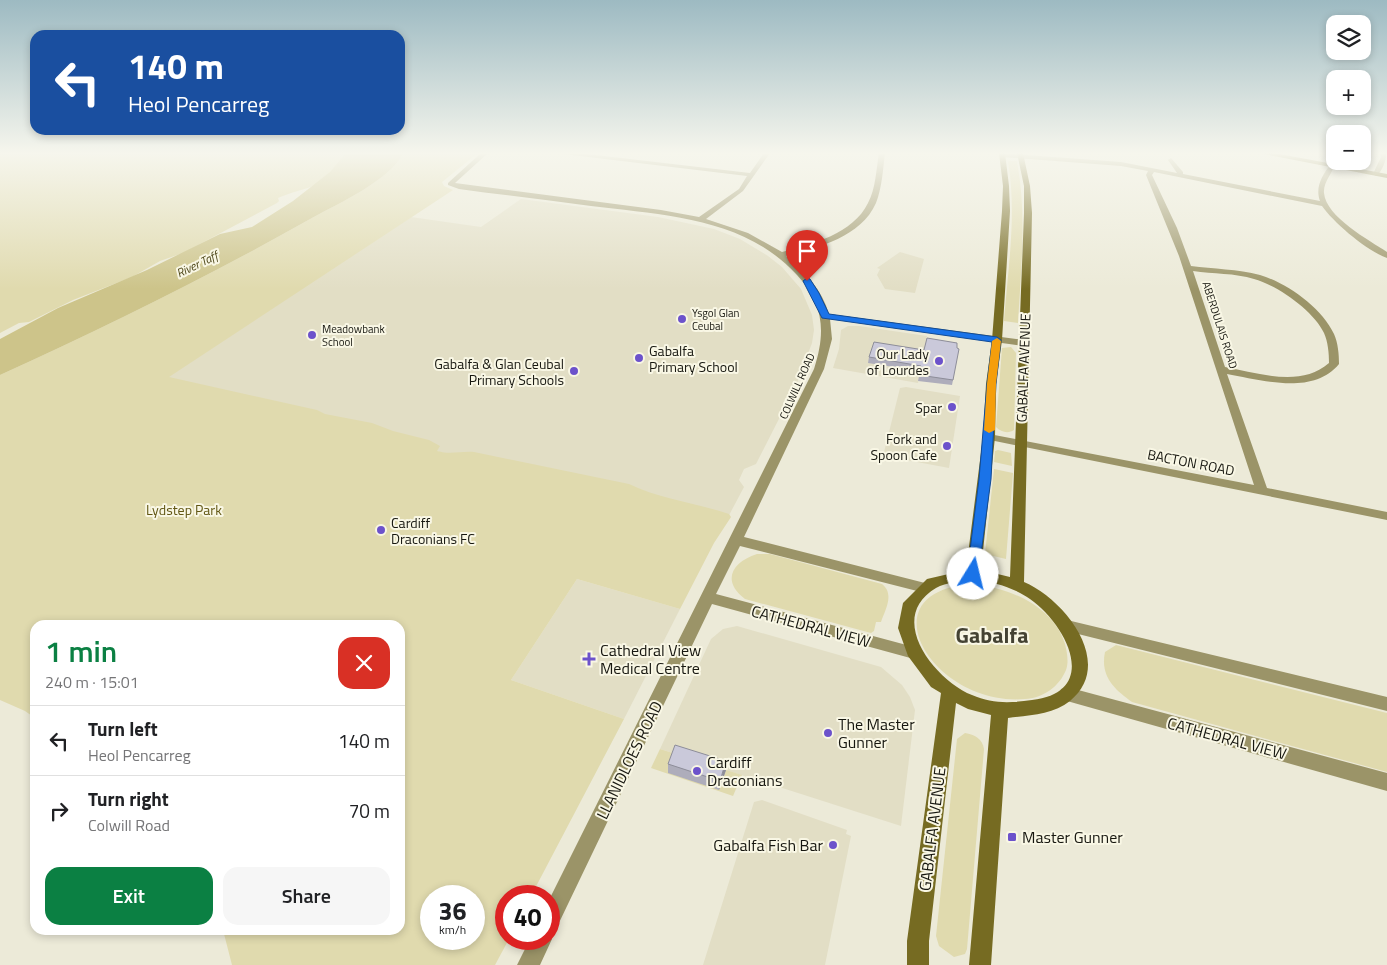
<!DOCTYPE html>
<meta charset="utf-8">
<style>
body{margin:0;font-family:"Titillium Web",sans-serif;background:#f6f6f6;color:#202124;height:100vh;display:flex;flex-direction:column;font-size:19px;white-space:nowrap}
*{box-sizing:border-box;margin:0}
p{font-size:16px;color:#757577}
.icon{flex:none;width:28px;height:28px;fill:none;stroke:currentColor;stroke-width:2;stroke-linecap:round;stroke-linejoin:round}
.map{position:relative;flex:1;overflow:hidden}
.drawer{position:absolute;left:30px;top:620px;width:375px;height:315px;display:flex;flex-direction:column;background:#fff;border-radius:15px;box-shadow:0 2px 8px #0003}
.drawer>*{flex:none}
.hud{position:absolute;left:30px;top:30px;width:375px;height:105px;border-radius:15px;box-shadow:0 2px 8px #0003;background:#1a4fa0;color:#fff;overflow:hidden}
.fabs{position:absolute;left:1326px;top:15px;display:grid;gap:10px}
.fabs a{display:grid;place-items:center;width:45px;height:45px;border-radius:10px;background:#fff;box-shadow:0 2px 8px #0003;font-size:25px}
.speed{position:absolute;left:420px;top:885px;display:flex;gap:10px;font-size:25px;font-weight:700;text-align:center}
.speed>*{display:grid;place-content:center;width:65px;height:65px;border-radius:50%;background:#fff;box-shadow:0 2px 8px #0003;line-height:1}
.speed small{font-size:12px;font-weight:400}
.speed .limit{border:8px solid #d22;background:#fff;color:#111}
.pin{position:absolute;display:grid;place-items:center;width:42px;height:42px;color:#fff;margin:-51px -21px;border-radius:50% 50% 50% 0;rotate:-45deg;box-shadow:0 0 5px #0007}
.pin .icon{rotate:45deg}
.me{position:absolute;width:55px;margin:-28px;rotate:9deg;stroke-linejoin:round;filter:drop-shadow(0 0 4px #0008)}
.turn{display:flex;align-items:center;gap:18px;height:105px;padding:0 15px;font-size:22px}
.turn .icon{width:65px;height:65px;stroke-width:2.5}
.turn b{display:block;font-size:35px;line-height:42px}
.round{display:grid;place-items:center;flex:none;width:52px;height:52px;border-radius:15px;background:#f6f6f6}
.summary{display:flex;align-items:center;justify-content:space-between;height:85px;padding:0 15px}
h1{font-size:30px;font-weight:600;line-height:38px;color:#0b8043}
.action{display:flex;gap:10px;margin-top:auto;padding:10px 15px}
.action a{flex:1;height:58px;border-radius:15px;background:#0b8043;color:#fff;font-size:20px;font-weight:600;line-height:58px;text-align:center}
.action a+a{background:#f6f6f6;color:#202124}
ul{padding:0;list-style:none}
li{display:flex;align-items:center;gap:15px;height:70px;padding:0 15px;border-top:1px solid #e0e0e0}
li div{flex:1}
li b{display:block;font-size:19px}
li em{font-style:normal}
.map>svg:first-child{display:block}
.built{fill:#e2dec5}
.green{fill:#e0daae;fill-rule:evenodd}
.water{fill:#cdc48a}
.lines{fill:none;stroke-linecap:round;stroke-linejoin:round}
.street{fill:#9b9468;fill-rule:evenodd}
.secondary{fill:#766b22;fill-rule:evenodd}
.wall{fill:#aeadbb}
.shaded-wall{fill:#8d8d99}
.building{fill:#cac9da;stroke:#8d8d99}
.route{fill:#1a73e8;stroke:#114b97}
.slow{fill:#f59e0b}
.poi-dot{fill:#6c52cb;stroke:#f9f7e5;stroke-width:2}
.labels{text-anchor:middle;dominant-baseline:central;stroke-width:4;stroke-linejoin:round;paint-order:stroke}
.far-poi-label{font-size:11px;fill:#171710;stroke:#f9f7e5;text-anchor:start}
.far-street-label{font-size:11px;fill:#171710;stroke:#f9f7e5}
.far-water-label{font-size:12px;font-style:italic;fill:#4d4619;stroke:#f9f7e5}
.poi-label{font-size:14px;fill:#171710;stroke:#f9f7e5;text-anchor:end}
.street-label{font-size:14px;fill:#171710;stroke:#f9f7e5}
.park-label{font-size:14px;fill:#615613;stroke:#f9f7e5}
.near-street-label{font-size:16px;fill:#171710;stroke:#f9f7e5}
.near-poi-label{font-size:16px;fill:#171710;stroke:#f9f7e5;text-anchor:start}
.near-district-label{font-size:22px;font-weight:bold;fill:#444233;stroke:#f9f7e5}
</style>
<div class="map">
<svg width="1387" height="965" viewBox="0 0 1387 965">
<rect width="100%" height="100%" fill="#ecead8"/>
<g class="built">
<polygon points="521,199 658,217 714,229 740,239 768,256 782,267 801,289 812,315 814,330 812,343 797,383 789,397 785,399 783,405 784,409 756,464 744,469 739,480 744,487 726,521 157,384 411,217 481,227"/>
<polygon points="900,252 924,259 915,293 885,289 877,275 880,269 877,268"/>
<polygon points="848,326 859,326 927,336 918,383 833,368 839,349 841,330"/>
<polygon points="906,387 960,396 949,468 890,457 884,452 900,388"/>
<polygon points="577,579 680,609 624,719 511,680"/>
<polygon points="737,626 881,667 902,685 910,697 915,710 901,826 660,749 711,639 723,629"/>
<polygon points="762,800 847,830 846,834 851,836 825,965 703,965 754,802"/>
</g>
<g class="green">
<path d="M0,153H358C347,162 331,178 318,184C304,190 291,192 278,198L279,201L277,203L183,253L160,261L132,277L73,300L29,322L19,323L0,333Z"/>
<path d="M404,153H478L442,182L444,186L453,190L169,377L317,410L325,414L372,423L393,431L429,440L440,446L437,451C451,455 460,451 474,452L629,484C660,499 696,503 729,514L731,517L714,543L680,609L577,579L511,680L624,719L531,896H506V939H509L495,965H232L223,930H400V625H35V718L25,711L0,700V375C106,327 211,275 312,218C341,202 387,182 404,153ZM431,896H474V939H431Z"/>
<path d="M1008,161H1017C1027,215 1021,269 1018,323L1004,321C1008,268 1017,214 1008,161Z"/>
<path d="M1011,347L1016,353L1014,430C1008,434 1001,432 996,427L1002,348Z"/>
<polygon points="998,450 1011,453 1012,466 994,462 995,451"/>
<polygon points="994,469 1013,473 1006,559 985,554"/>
<path d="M757,554H770L882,584C895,594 885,610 881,622H876L874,631L871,633L745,599C721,581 732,562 757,554Z"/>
<path d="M975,584C1011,589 1053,606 1065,644C1067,652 1069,662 1066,670C1059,687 1043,698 1025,699C932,707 862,589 975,584Z"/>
<path d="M1116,645L1387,713V772L1132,702C1114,689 1100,676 1105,652Z"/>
<path d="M965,733C975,735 982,738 984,749L967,949L965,954L954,957L939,946L936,936L957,739Z"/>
<polygon points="660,749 742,775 733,796 651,768"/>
</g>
<path class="water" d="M346,153H404C387,182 341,202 312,218C211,275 106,327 0,375V339L58,308L147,270L220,234L252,227L293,201L330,172Z"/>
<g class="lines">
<g class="street">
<path d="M481,153H488L455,183L661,210L699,217L739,189L747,176L555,153H578L750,173L764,153H770L743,191L706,219L748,233L782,252C812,244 853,234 868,203C876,188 876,170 879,153H885C883,169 882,188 876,203C861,237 819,247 786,256C805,271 822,290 829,314L1023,340L1028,343L1023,346L830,319L832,339L824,369L744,537L925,583L930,584L932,588L930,592L925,593L740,546L716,594L914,647L920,648L922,653L920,658L914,659L712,604L556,929L549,933L552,939L540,965H517L530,939H549V900L814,369C826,332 824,304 797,275C744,217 663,215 591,206C547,200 503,195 459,189L448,185V183Z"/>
<path d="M1001,153L1121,162L1177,173L1168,160L1171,158L1183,172V174L1320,201C1315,187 1322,176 1330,165H1334C1333,173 1323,182 1324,193C1326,217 1369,240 1387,252V258C1367,251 1334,223 1322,206L1154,172L1152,175L1177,228L1191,266C1213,269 1238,269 1260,275C1287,283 1322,308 1334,334C1338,343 1339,354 1339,364C1313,396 1261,380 1227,374L1267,488L1387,512V520L985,439L983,437L989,434L1254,485L1179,256L1146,175L1148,171L1121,166L1002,157L999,155ZM1193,271C1213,274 1235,273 1254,279C1277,285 1314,311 1324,333C1328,342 1329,353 1329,363C1301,388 1258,373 1225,367Z"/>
<path d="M1380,153H1386C1387,160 1381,173 1376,176L1373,174L1381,157Z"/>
<polygon points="1067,620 1387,697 1387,711 1062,630 1059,626 1062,622"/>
<polygon points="1067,687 1387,773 1387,791 1067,701 1061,699 1059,694 1061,689"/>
</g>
<g class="secondary">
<path d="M999,153H1005L1009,186L1010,211L1002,340L996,384L995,437L981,570L1010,577L1024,213V186L1017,153H1023L1030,186L1032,213L1024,582C1064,599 1116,663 1070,701C1053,715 1029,715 1008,718L991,965H969L991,715L968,709L956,703L929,941V965H907V941L941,693L931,687L908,656L898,628L903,603L927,579L966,570L983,437L986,384L992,340L1002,211L1003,186ZM973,579C993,582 1013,587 1030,599C1067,625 1101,692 1032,700C1011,703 992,704 972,695C935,680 885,618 936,588C946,582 962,582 973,579Z"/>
<polygon points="1259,153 1274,153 1387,174 1387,178"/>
</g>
</g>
<g class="wall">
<polygon points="957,348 953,380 952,385 918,381 920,371 868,363 869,357 924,350"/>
<polygon points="668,764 726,770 719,790 668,773"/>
</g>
<polygon class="shaded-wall" points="726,761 726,770 719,790 720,781"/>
<g class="building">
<polygon points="927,338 957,343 957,348 959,349 953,380 919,375 921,366 869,357 874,342 924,350"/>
<polygon points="675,745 726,761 720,781 668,764"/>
</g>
<linearGradient id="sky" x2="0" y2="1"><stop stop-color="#9dbac2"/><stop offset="0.53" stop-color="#f6f6ed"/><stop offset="1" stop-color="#f6f6ed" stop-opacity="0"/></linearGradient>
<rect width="1387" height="289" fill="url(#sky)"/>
<polygon class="route" points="807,278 810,279 819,293 829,314 997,337 1001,340 996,384 991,479 978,577 968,577 967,574 979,479 987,384 992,342 822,318 803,281"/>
<polygon class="slow" points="997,338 1001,341 996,384 995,430 989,433 984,430 987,384 992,341"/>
<g class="poi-dot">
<circle cx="682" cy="319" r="5"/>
<circle cx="312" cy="335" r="5"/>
<circle cx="639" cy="358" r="5"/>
<circle cx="939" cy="361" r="5"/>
<circle cx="574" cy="371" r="5"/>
<circle cx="952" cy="407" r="5"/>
<circle cx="947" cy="446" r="5"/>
<circle cx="381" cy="530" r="5"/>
<path d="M586.5 651.5h5v5h5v5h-5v5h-5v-5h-5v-5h5z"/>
<circle cx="828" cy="733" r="5"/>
<circle cx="697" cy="771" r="5"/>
<rect x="1007" y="832" width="10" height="10" rx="2.5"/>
<circle cx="833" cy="845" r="5"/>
</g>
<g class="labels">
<g class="far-poi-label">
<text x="692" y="313">Ysgol Glan<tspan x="692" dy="13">Ceubal</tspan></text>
<text x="322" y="329">Meadowbank<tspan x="322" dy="13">School</tspan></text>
</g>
<g class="far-street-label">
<text transform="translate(1220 325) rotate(72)">ABERDULAIS ROAD</text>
<text transform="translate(797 386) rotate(-66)">COLWILL ROAD</text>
</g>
<g class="far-water-label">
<text transform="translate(197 264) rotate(-26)">River Taff</text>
</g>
<g class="poi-label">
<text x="649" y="350" text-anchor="start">Gabalfa<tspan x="649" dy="16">Primary School</tspan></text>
<text x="929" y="353">Our Lady<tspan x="929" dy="16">of Lourdes</tspan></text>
<text x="564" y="363">Gabalfa &amp; Glan Ceubal<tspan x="564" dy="16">Primary Schools</tspan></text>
<text x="942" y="407">Spar</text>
<text x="937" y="438">Fork and<tspan x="937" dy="16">Spoon Cafe</tspan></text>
<text x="391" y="522" text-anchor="start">Cardiff<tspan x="391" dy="16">Draconians FC</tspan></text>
</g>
<g class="street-label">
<text transform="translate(1023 368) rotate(-88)">GABALFA AVENUE</text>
<text transform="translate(1191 462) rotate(11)">BACTON ROAD</text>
</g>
<g class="park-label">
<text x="184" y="509">Lydstep Park</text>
</g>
<g class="near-street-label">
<text transform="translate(811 626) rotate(15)">CATHEDRAL VIEW</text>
<text transform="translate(1227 738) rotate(15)">CATHEDRAL VIEW</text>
<text transform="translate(629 760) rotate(-64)">LLANIDLOES ROAD</text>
<text transform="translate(932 829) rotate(-83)">GABALFA AVENUE</text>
</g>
<g class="near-poi-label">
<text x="600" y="650">Cathedral View<tspan x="600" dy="18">Medical Centre</tspan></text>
<text x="838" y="724">The Master<tspan x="838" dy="18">Gunner</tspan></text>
<text x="707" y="762">Cardiff<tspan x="707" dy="18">Draconians</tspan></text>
<text x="1022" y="837">Master Gunner</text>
<text x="823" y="845" text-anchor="end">Gabalfa Fish Bar</text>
</g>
<g class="near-district-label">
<text x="992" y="635">Gabalfa</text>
</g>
</g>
</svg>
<div class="fabs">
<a><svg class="icon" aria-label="layers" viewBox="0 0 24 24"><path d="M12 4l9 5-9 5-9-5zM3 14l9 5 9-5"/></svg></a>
<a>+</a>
<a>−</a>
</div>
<div class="speed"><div>36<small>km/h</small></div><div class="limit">40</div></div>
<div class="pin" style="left:807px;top:281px;background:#d93025"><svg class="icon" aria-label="arrive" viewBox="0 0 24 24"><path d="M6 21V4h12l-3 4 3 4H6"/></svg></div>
<svg class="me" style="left:973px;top:574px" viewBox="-20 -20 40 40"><circle r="19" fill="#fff"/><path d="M0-13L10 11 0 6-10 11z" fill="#1a73e8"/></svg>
<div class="hud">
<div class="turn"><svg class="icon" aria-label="left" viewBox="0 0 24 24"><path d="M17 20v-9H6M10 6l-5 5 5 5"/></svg><div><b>140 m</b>Heol Pencarreg</div></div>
</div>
<section class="drawer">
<div class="summary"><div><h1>1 min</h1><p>240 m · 15:01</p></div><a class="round" style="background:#d93025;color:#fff"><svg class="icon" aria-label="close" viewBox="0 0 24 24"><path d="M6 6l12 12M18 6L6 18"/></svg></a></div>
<ul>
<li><svg class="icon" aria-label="left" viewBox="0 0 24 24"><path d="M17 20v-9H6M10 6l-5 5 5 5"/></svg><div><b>Turn left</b><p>Heol Pencarreg</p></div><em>140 m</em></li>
<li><svg class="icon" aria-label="right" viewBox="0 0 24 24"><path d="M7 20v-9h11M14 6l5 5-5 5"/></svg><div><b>Turn right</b><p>Colwill Road</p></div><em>70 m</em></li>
</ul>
<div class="action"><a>Exit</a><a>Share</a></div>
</section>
</div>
